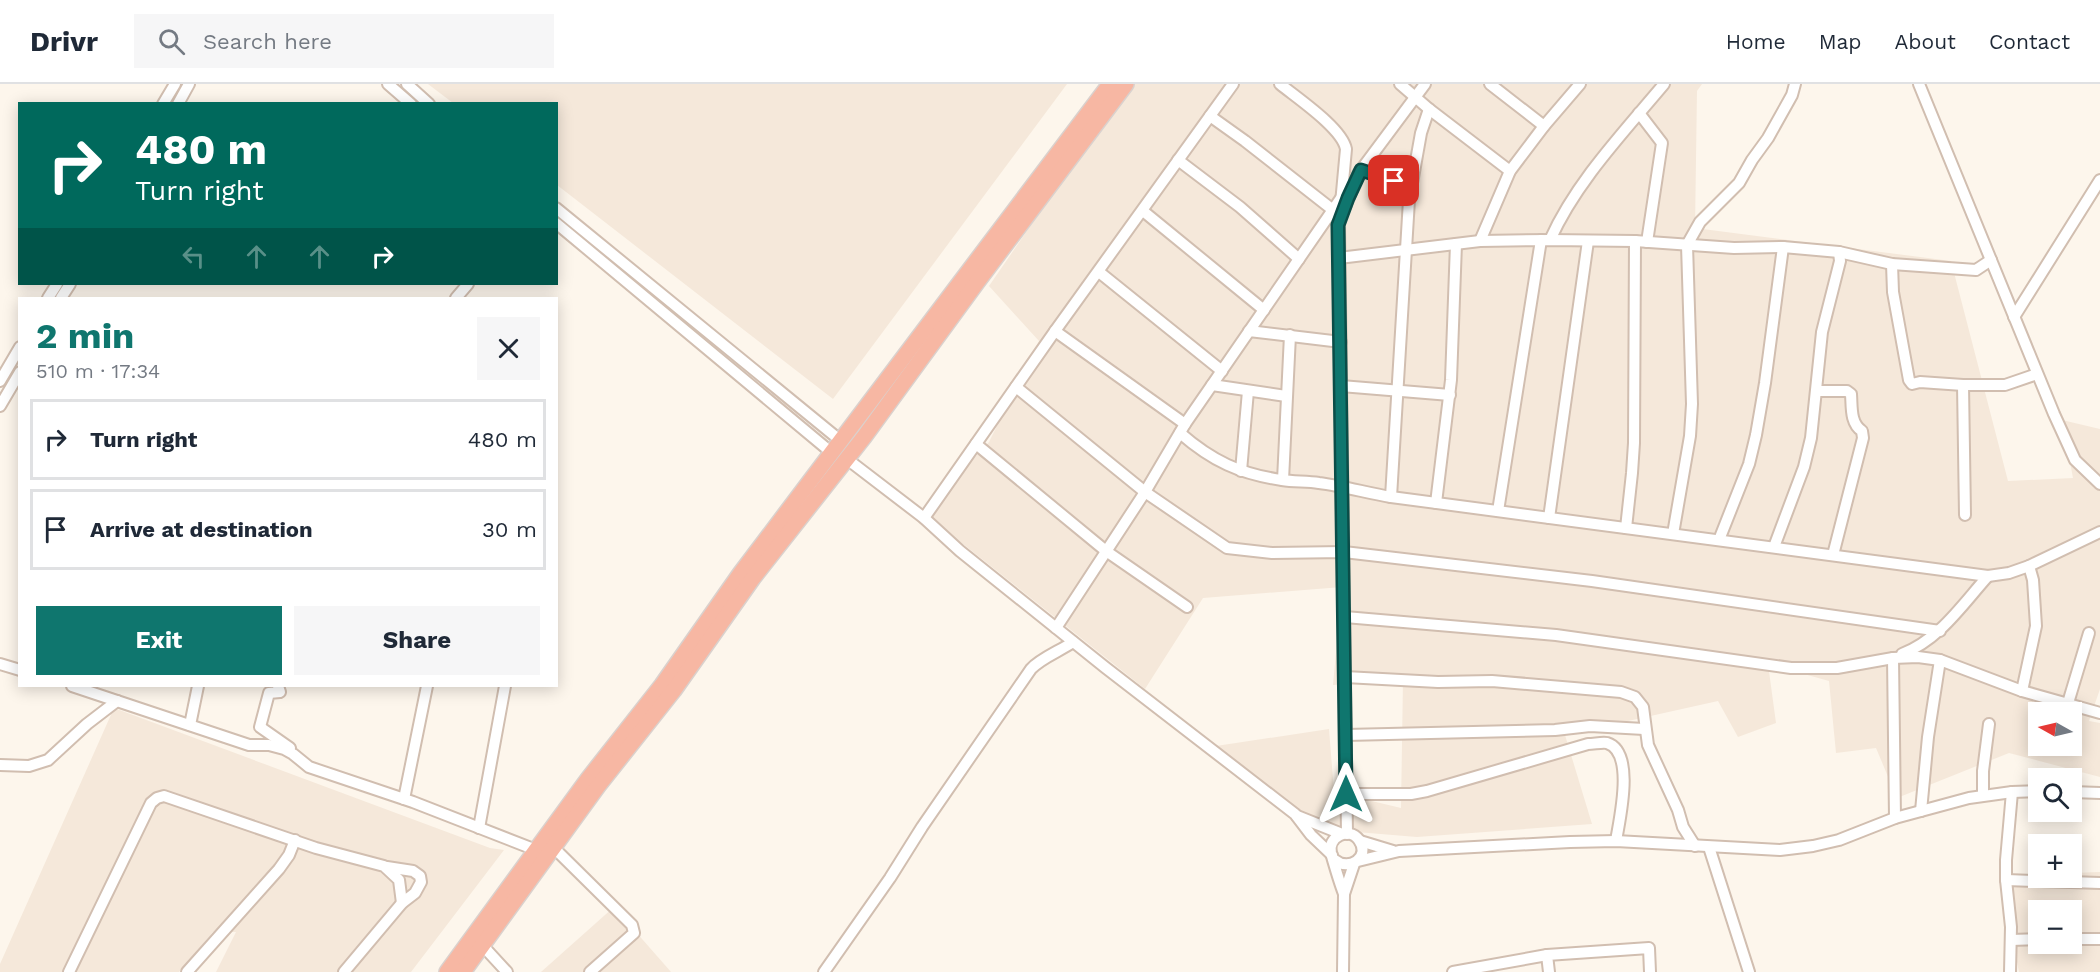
<!DOCTYPE html>
<meta charset="utf-8">
<style>
body{margin:0;font-family:"Work Sans",sans-serif;background:#f6f6f7;color:#1f2937;height:100vh;display:flex;flex-direction:column;font-size:22px;white-space:nowrap}
*{box-sizing:border-box;margin:0}
p{font-size:20px;color:#747a83}
.icon{flex:none;width:33px;height:33px;fill:none;stroke:currentColor;stroke-width:2;stroke-linecap:round;stroke-linejoin:round}
.map{position:relative;flex:1;overflow:hidden}
.sheet{position:absolute;left:18px;top:213px;width:540px;height:390px;display:flex;flex-direction:column;background:#fff;border-radius:0px;box-shadow:0 3px 15px #0003}
.sheet>*{flex:none}
.hud{position:absolute;left:18px;top:18px;width:540px;height:183px;border-radius:0px;box-shadow:0 3px 15px #0003;background:#00695c;color:#fff;overflow:hidden}
.needle{width:39px;rotate:278deg}
.fabs{position:absolute;left:2028px;top:618px;display:grid;gap:12px}
.fabs a{display:grid;place-items:center;width:54px;height:54px;border-radius:0px;background:#fff;box-shadow:0 3px 15px #0003;font-size:30px}
.pin{position:absolute;display:grid;place-items:center;width:51px;height:51px;color:#fff;margin:-26px;border-radius:12px;box-shadow:0 3px 9px #0006}
.me{position:absolute;width:66px;margin:-33px;rotate:0deg;stroke-linejoin:round;filter:drop-shadow(0 0 4px #0008)}
.turn{display:flex;align-items:center;gap:21px;height:126px;padding:0 18px;font-size:27px}
.turn .icon{width:78px;height:78px;stroke-width:2.5}
.turn b{display:block;font-size:42px;line-height:51px}
.lanes{display:flex;align-items:center;height:57px;padding:0 18px;background:#0003;justify-content:center;gap:30px;direction:ltr}
.lanes .off{opacity:.35}
.round{display:grid;place-items:center;flex:none;width:63px;height:63px;border-radius:0px;background:#f6f6f7}
.overview{display:flex;align-items:center;justify-content:space-between;height:102px;padding:0 18px}
h1{font-size:36px;font-weight:700;line-height:45px;color:#0f766e}
.action{display:flex;gap:12px;margin-top:auto;padding:12px 18px}
.action a{flex:1;height:69px;border-radius:0px;background:#0f766e;color:#fff;font-size:24px;font-weight:700;line-height:69px;text-align:center}
.action a+a{background:#f6f6f7;color:#1f2937}
ul{padding:0;list-style:none}
li{display:flex;align-items:center;gap:18px;height:81px;margin:0 12px 9px;padding:0 6px;border:3px solid #e0e1e3;border-radius:0px}
li div{flex:1}
li b{display:block;font-size:22px}
li em{font-style:normal}
header{display:flex;align-items:center;gap:36px;box-sizing:border-box;height:84px;padding:0 30px;background:#fff;border-bottom:2px solid #e0e1e3}
header strong{font-size:28px}
nav{display:flex;gap:33px;margin-inline-start:auto;font-size:21px}
.search{width:420px;height:54px;background:#f6f6f7;display:flex;align-items:center;gap:15px;box-sizing:border-box;padding:0 21px;border-radius:0px;color:#747a83;font-size:22px}
.map>svg:first-child{display:block}
.residential{fill:#f5e8da;fill-rule:evenodd}
.lines{fill:none;stroke-linecap:round;stroke-linejoin:round}
.minor-casing{stroke:#d1beb0;stroke-width:14}
.highway-casing{stroke:#dad1cd;stroke-width:18}
.minor{stroke:#fff;stroke-width:10}
.highway{stroke:#f7b7a3;stroke-width:15}
.route-casing{stroke:#0a4d48;stroke-width:15}
.route{stroke:#0f766e;stroke-width:10}
</style>
<header>
<strong>Drivr</strong>
<div class="search"><svg class="icon" aria-label="search" viewBox="0 0 24 24"><circle cx="10" cy="10" r="6"/><path d="M15 15l6 6"/></svg>Search here</div>
<nav><a>Home</a><a>Map</a><a>About</a><a>Contact</a></nav>
</header>
<div class="map">
<svg width="2100" height="888" viewBox="0 0 2100 888">
<rect width="100%" height="100%" fill="#fdf6ec"/>
<g class="residential">
<polygon points="428,0 1067,0 833,315 557,101 556,20 453,19"/>
<path d="M1128,0H1702L1697,7L1695,144L1951,177L2008,397L2073,394L2062,336L2100,345V605L2089,637L2100,639V693L2009,669L1897,714L1876,664L1836,669L1829,597L1768,580L1776,639L1738,653L1718,617L1565,651L1592,740L1417,753L1320,745L1216,662L1329,645L1334,708L1401,724L1403,596L1333,601L1342,503L1203,514L1145,605L924,429L989,358L1039,257L989,202ZM2038,628H2072V662H2038Z"/>
<polygon points="114,624 490,764 504,766 411,888 216,888 236,848 213,848 179,888 0,888 0,880"/>
<path d="M2100,788V888H2019L1999,791L2038,790V794H2072V789ZM2038,826H2072V860H2038Z"/>
<polygon points="614,823 671,888 541,888"/>
</g>
<g class="lines">
<defs>
<g id="minor">
<polyline points="388,0 411,20"/>
<polyline points="407,0 429,20"/>
<path d="M1280,0C1297,14 1342,44 1346,65L1339,141L1347,750"/>
<polyline points="1400,0 1429,25 1510,87"/>
<polyline points="1490,0 1544,42"/>
<polyline points="1919,0 2054,330 2075,376 2100,400"/>
<polyline points="163,20 175,0"/>
<polyline points="178,20 189,0"/>
<polyline points="1639,29 1662,59 1647,158"/>
<polyline points="1210,32 1245,57 1333,126"/>
<polyline points="1178,76 1240,123 1299,175"/>
<polyline points="1361,86 1410,103"/>
<polyline points="1345,123 1358,90 1425,0"/>
<polyline points="556,124 841,357"/>
<polyline points="1143,127 1264,226"/>
<polyline points="556,139 832,369"/>
<path d="M1550,156C1576,98 1623,49 1664,0"/>
<polyline points="1480,157 1510,87 1544,42 1580,0"/>
<polyline points="1339,174 1480,157 1550,156 1635,157 1734,164 1783,163 1839,168 1892,180 1976,186 1991,176"/>
<polyline points="1892,180 1893,208 1909,296 1912,300 1920,298 1963,301 2005,301 2037,290"/>
<polyline points="1099,188 1222,287"/>
<polyline points="48,214 57,200"/>
<polyline points="61,214 70,200"/>
<polyline points="456,214 468,200"/>
<polyline points="2014,233 2100,96"/>
<polyline points="1055,247 1185,340"/>
<polyline points="1249,247 1341,258"/>
<polyline points="0,297 20,263"/>
<polyline points="1212,301 1286,312"/>
<polyline points="1963,301 1965,431"/>
<polyline points="1341,302 1450,311"/>
<polyline points="1016,303 1145,408 1227,464 1272,469 1344,468 1592,497 1940,547"/>
<path d="M1817,307H1847L1851,310C1852,323 1850,339 1862,347L1863,354L1833,471"/>
<polyline points="0,322 20,288"/>
<path d="M1180,349C1212,377 1240,390 1282,396C1294,398 1307,397 1319,399C1343,402 1367,409 1391,413L1988,492L2009,489L2029,482L2033,496L2036,542L2022,607"/>
<polyline points="976,360 1106,467 1187,523"/>
<polyline points="847,375 924,434 960,467 1106,584 1273,713 1295,730 1311,751 1332,771"/>
<polyline points="1241,387 1248,307"/>
<polyline points="1283,396 1290,251"/>
<polyline points="1391,413 1409,116 1421,49 1429,25"/>
<polyline points="1436,419 1451,296 1456,160"/>
<polyline points="1498,427 1541,156"/>
<polyline points="924,434 1055,247 1233,0"/>
<polyline points="1549,434 1588,157"/>
<polyline points="1626,444 1632,389 1634,359 1635,157"/>
<polyline points="1673,450 1690,352 1692,320 1687,161 1700,138 1739,99 1752,76 1768,54 1792,11 1795,0"/>
<polyline points="1719,456 1749,380 1756,351 1765,299 1783,163"/>
<polyline points="1774,463 1804,383 1811,354 1822,248 1840,177 1839,168"/>
<polyline points="2029,482 2100,448"/>
<polyline points="1345,533 1556,551 1791,584 1837,584 1893,574 1918,573 1940,576 2022,607 2100,629"/>
<polyline points="1056,544 1145,408 1185,340 1341,114"/>
<path d="M1902,570C1939,556 1962,521 1988,492"/>
<polyline points="1893,574 1895,734"/>
<polyline points="0,580 20,586"/>
<polyline points="1345,593 1438,598 1492,597 1621,608 1635,613 1643,623 1648,661 1678,726 1683,743 1695,762"/>
<polyline points="72,602 249,661 269,661 284,665 293,670 309,683 413,718 536,766"/>
<polyline points="278,602 280,608 269,609 260,643 290,664"/>
<polyline points="2068,619 2089,549"/>
<polyline points="190,641 198,602"/>
<polyline points="1346,651 1555,646 1590,642 1644,645"/>
<polyline points="0,681 29,682 48,676 87,640 117,617"/>
<polyline points="2072,708 2100,709"/>
<path d="M1346,710H1411L1427,707L1588,660C1594,660 1602,658 1607,659C1636,668 1619,737 1616,757"/>
<polyline points="1983,710 1983,687 1989,640"/>
<polyline points="404,715 427,602"/>
<polyline points="1921,727 1928,653 1940,576"/>
<polyline points="1297,732 1342,750"/>
<polyline points="479,744 505,602"/>
<polyline points="1360,757 1393,767"/>
<polyline points="1709,763 1749,888"/>
<polyline points="554,764 632,841 634,849 590,888"/>
<path d="M1335,776C1349,788 1371,773 1359,756C1349,742 1327,753 1331,769C1335,783 1339,797 1344,810"/>
<polyline points="1358,777 1399,767 1570,758 1616,757 1780,766 1813,762 1839,756 1895,734 1969,714 2012,708 2038,707"/>
<polyline points="2006,796 2100,799"/>
<polyline points="2072,855 2100,855"/>
<polyline points="2011,856 2038,855"/>
<polyline points="483,862 507,888"/>
<polyline points="69,888 151,719 157,714 164,712 316,764 384,782 399,796 402,819"/>
<polyline points="187,888 279,785 289,771 295,756"/>
<polyline points="344,888 402,819 415,809 421,798 420,792 413,787 387,783"/>
<path d="M824,888L890,794L922,743L1031,585C1041,574 1060,567 1073,558"/>
<polyline points="1343,888 1344,810 1354,780"/>
<polyline points="1453,888 1547,871"/>
<polyline points="1549,888 1547,871 1649,864 1650,888"/>
<polyline points="2010,888 2011,843 2006,796 2006,776 2012,708"/>
</g>
<g id="highway">
<polyline points="447,888 588,695 662,601 740,490 1110,0"/>
<polyline points="463,888 598,702 674,606 753,494 864,353 978,197 1126,0"/>
</g>
</defs>
<use href="#minor" class="minor-casing"/>
<use href="#highway" class="highway-casing"/>
<use href="#minor" class="minor"/>
<use href="#highway" class="highway"/>
</g>
<g class="lines">
<defs>
<polyline id="route" points="1346,710 1338,141 1348,114 1361,86 1394,97"/>
</defs>
<use href="#route" class="route-casing"/>
<use href="#route" class="route"/>
</g>
</svg>
<div class="fabs">
<a><svg class="needle" viewBox="-14 -14 28 28"><path d="M0-13l5 13h-10z" fill="#e53935"/><path d="M0 13l5-13h-10z" fill="#747a83"/></svg></a>
<a><svg class="icon" aria-label="search" viewBox="0 0 24 24"><circle cx="10" cy="10" r="6"/><path d="M15 15l6 6"/></svg></a>
<a>+</a>
<a>−</a>
</div>
<div class="pin" style="left:1394px;top:97px;background:#d93025"><svg class="icon" aria-label="arrive" viewBox="0 0 24 24"><path d="M6 21V4h12l-3 4 3 4H6"/></svg></div>
<svg class="me" style="left:1346px;top:710px" viewBox="-20 -20 40 40"><path d="M0-17L14 15 0 8-14 15z" fill="#0f766e" stroke="#fff" stroke-width="4"/></svg>
<div class="hud">
<div class="turn"><svg class="icon" aria-label="right" viewBox="0 0 24 24"><path d="M7 20v-9h11M14 6l5 5-5 5"/></svg><div><b>480 m</b>Turn right</div></div>
<div class="lanes"><svg class="icon off" aria-label="left" viewBox="0 0 24 24"><path d="M17 20v-9H6M10 6l-5 5 5 5"/></svg><svg class="icon off" aria-label="ahead" viewBox="0 0 24 24"><path d="M12 20V5M6 11l6-6 6 6"/></svg><svg class="icon off" aria-label="ahead" viewBox="0 0 24 24"><path d="M12 20V5M6 11l6-6 6 6"/></svg><svg class="icon" aria-label="right" viewBox="0 0 24 24"><path d="M7 20v-9h11M14 6l5 5-5 5"/></svg></div>
</div>
<section class="sheet">
<div class="overview"><div><h1>2 min</h1><p>510 m · 17:34</p></div><a class="round"><svg class="icon" aria-label="close" viewBox="0 0 24 24"><path d="M6 6l12 12M18 6L6 18"/></svg></a></div>
<ul>
<li><svg class="icon" aria-label="right" viewBox="0 0 24 24"><path d="M7 20v-9h11M14 6l5 5-5 5"/></svg><div><b>Turn right</b></div><em>480 m</em></li>
<li><svg class="icon" aria-label="arrive" viewBox="0 0 24 24"><path d="M6 21V4h12l-3 4 3 4H6"/></svg><div><b>Arrive at destination</b></div><em>30 m</em></li>
</ul>
<div class="action"><a>Exit</a><a>Share</a></div>
</section>
</div>
